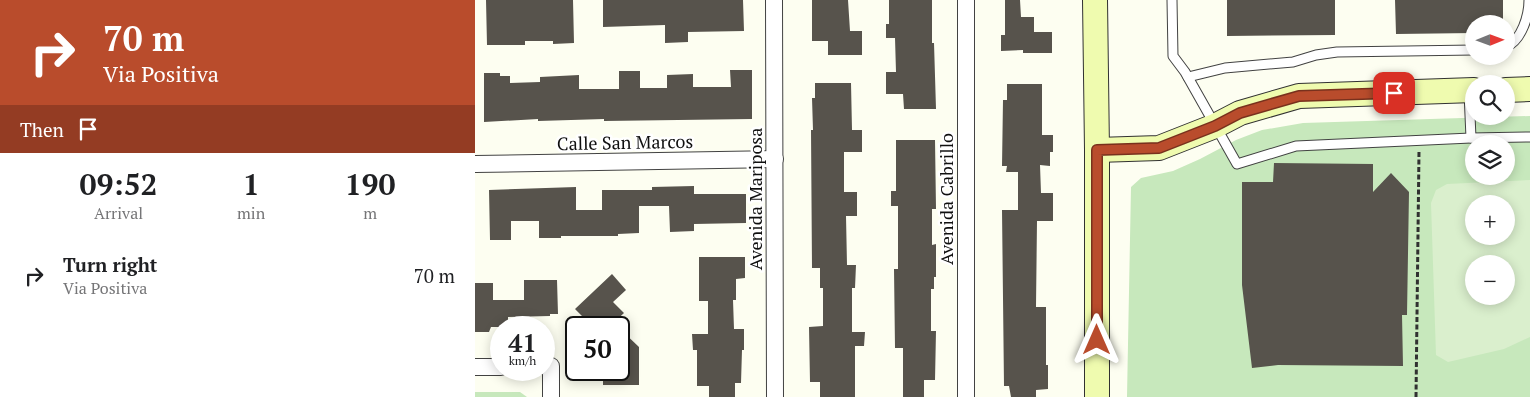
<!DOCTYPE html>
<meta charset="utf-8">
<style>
body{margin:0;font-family:"PT Serif",serif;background:#f2f2f2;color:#202124;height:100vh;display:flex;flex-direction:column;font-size:19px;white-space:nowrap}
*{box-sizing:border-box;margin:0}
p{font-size:16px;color:#757577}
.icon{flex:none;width:28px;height:28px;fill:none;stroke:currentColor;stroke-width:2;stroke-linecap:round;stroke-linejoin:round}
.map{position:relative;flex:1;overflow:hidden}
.sheet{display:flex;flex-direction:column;background:#fff;width:475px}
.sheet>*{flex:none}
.hud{background:#b94c2c;color:#fff;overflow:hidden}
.needle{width:32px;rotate:89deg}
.fabs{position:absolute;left:990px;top:15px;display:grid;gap:10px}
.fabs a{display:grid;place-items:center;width:50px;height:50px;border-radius:50%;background:#fff;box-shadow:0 2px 12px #0003;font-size:25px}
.speed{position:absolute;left:15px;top:316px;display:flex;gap:10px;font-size:25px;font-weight:700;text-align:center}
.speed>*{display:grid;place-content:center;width:65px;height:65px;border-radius:50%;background:#fff;box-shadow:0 2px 12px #0003;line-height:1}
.speed small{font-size:12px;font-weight:400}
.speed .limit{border:2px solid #111;border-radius:8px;background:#fff;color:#111}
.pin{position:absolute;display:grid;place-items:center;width:42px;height:42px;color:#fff;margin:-21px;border-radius:10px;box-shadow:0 2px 8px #0006}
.me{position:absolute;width:55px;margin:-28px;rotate:0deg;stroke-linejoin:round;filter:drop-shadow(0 0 4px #0008)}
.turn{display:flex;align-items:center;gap:18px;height:105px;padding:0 20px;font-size:22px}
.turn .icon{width:65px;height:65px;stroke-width:2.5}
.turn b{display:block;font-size:35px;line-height:42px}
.then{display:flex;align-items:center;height:48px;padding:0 20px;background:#0003;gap:10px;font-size:19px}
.eta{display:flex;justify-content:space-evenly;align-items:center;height:85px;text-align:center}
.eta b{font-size:30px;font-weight:800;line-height:35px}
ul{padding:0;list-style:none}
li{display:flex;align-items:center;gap:15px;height:75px;padding:0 20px}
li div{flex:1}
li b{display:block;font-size:19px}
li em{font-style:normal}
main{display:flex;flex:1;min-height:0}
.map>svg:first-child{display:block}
.green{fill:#c7e8bc;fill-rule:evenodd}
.pitch{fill:#daefcd;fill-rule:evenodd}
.building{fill:#57534c}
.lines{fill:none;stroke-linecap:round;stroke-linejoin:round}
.lane-casing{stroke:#424242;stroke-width:11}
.street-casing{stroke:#424242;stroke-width:18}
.secondary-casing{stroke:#313131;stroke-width:26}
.path{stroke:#313131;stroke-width:3;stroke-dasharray:5 2.5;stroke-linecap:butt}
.lane{stroke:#fff;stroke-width:9}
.street{stroke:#fff;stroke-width:16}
.secondary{stroke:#effbaf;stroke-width:24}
.route-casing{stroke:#78311d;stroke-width:12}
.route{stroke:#b94c2c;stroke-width:9}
.labels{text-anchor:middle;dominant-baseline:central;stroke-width:5;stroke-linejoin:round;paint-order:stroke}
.street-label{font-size:18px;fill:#0f0f0f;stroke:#fff}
</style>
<main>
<section class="sheet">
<div class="hud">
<div class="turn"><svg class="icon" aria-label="right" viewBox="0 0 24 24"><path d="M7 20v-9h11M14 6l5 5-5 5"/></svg><div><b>70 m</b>Via Positiva</div></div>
<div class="then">Then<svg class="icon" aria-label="arrive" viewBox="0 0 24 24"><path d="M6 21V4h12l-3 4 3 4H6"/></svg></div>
</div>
<div class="eta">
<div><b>09:52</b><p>Arrival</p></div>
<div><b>1</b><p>min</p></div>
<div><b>190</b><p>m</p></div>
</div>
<ul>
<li><svg class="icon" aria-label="right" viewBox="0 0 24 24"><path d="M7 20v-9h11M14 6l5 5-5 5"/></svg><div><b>Turn right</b><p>Via Positiva</p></div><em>70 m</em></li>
</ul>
</section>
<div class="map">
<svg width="1055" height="397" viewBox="0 0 1055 397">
<rect width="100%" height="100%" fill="#fdfef1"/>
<g class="green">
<path d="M1055,116V397H652L656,187L666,178L698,171L725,159L761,140L787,130L828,123ZM999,144H1031V176H999ZM999,204H1031V236H999ZM999,264H1031V296H999Z"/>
<polygon points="0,392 45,392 52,397 0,397"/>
</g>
<path class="pitch" d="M1055,180V337L1029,349L973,362L961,355L956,203L961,190L972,184ZM999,204H1031V236H999ZM999,264H1031V296H999Z"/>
<g class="building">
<polygon points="11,0 98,0 99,43 78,44 78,41 50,41 50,45 12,45"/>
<polygon points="128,0 268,0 269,31 213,32 213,42 190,43 190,25 128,27"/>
<polygon points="337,0 373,0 375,31 387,31 387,55 353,55 353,41 337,41"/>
<polygon points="414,0 457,0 457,43 459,43 461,109 429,109 428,94 411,94 411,72 421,72 420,38 411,38 411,24 414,24"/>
<polygon points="530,0 545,0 546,17 559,17 559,32 577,32 577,53 548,53 548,50 526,51 526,35 530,35"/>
<polygon points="752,0 860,0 860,35 752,36"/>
<polygon points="920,0 1028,0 1028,24 999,24 999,33 921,34"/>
<polygon points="255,70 277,70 277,119 129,121 129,119 63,121 63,119 9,122 9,73 25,73 25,76 35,76 35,83 65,82 65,77 104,75 104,89 144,89 144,71 165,71 165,88 192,88 192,75 218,74 218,87 256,87"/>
<polygon points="340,83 376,83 377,130 387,130 387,152 369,152 369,192 382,192 382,216 371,216 372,265 381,265 380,288 377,288 377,332 390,332 389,346 380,346 380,397 345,397 345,382 335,382 334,327 348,326 348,288 345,288 345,268 337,268 336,130 338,130 337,98 340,98"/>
<polygon points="532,84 567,84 567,135 578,135 578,152 575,152 575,166 565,165 566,193 578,193 578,221 562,221 561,307 571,307 571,365 573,365 573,389 561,390 561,397 536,397 534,386 529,386 527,210 543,210 543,172 531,172 532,166 527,166 528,100 532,100"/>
<polygon points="421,140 460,140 461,209 457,209 457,245 461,244 461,277 459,277 459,289 456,289 456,331 461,331 460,380 449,380 449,397 428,397 428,348 420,348 419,269 423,269 423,206 416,206 416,191 421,191"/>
<polygon points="799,163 898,164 898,192 916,173 934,192 932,315 927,315 928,366 803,365 777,368 767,285 767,182 798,182"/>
<polygon points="219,186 219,194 271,194 271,223 219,224 219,231 195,232 194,206 164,206 164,233 143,234 143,236 86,236 86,238 64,238 64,221 36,221 36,240 15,240 14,190 101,187 101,210 127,210 127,190 177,190 177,187"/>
<polygon points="224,257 270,257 270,278 261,279 261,300 258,300 259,329 269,329 269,350 267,350 266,383 260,383 260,397 234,397 234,386 222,386 222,350 218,350 217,334 233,334 233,301 224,301"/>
<polygon points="137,274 151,290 138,302 149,313 133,328 124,328 116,319 113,322 100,309"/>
<polygon points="49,280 82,280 83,314 75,314 75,316 33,317 33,327 16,327 14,332 0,332 0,283 18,283 18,300 49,300"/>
<polygon points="144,328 164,347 164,385 128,385 128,370 144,370"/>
</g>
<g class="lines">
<defs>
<g id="lane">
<polyline points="697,0 698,56 710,72 762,164 821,146 996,138"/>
<path d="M1031,47C1047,40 1054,15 1054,0"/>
<polyline points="713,77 750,68 818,62 841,55 862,52 999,50"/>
<polyline points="994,92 996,138 1055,137"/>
</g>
<g id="street">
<polyline points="299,0 300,397"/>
<polyline points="491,0 491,397"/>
<polyline points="0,164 300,159"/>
<polyline points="69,366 76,366 76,397"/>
<polyline points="0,367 26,367"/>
</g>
<g id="secondary">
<polyline points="620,0 622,150 622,397"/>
<polyline points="1031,90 1055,89"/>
<polyline points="622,150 684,148 740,126 765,113 824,96 999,90"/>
</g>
</defs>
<use href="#lane" class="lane-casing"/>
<use href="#street" class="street-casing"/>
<use href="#secondary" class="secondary-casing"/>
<polyline class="path" points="941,397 944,151"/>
<use href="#lane" class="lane"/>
<use href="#street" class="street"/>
<use href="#secondary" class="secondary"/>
</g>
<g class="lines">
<defs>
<polyline id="route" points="622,340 622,150 684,148 740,126 765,113 824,96 919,93"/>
</defs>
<use href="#route" class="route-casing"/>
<use href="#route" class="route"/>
</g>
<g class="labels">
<g class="street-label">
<text transform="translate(150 142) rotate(-1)">Calle San Marcos</text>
<text transform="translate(280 199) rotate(-90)">Avenida Mariposa</text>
<text transform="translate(471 199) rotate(-90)">Avenida Cabrillo</text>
</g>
</g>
</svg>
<div class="fabs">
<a><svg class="needle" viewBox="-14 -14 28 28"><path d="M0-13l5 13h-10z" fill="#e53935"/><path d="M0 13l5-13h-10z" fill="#757577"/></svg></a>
<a><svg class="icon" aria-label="search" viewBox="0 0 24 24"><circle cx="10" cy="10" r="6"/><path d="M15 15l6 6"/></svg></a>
<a><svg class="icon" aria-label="layers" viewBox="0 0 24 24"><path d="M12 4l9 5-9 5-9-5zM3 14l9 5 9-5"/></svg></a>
<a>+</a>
<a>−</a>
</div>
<div class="speed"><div>41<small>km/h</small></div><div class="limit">50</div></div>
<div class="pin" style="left:919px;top:93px;background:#d93025"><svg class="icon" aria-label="arrive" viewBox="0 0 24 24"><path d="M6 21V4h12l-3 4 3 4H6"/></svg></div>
<svg class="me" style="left:622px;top:340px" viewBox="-20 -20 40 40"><path d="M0-17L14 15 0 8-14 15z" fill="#b94c2c" stroke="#fff" stroke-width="4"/></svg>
</div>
</main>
